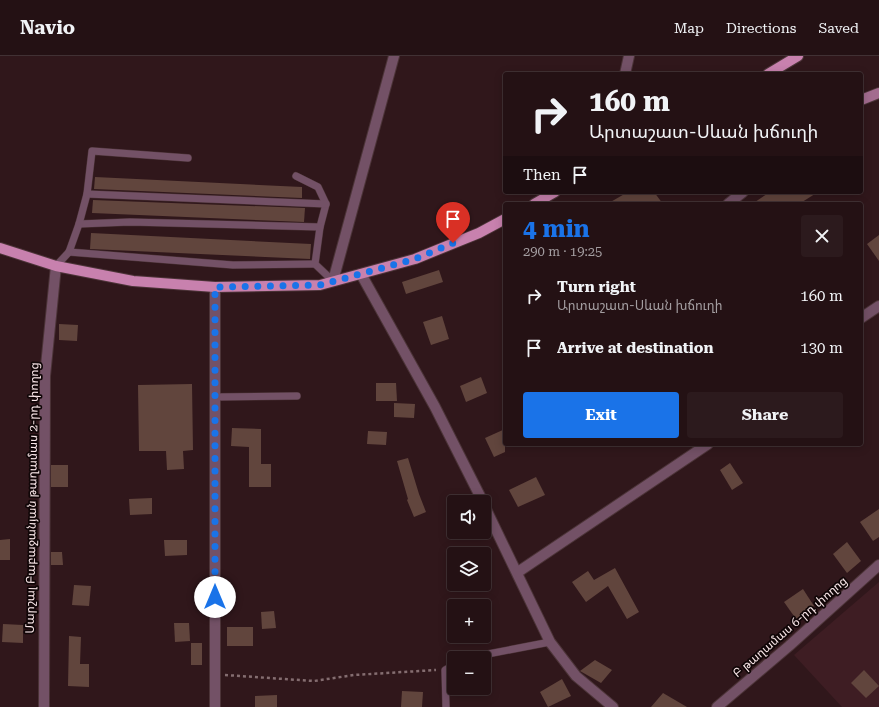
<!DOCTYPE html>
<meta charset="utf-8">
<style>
body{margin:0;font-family:"Roboto Serif","Noto Sans Armenian",serif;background:#2c1a1d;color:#f1f3f6;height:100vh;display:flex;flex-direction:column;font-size:15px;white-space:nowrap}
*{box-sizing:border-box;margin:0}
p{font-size:13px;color:#a39da0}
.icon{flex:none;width:22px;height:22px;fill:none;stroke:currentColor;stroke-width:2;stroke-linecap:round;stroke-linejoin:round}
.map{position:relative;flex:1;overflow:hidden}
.drawer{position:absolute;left:503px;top:146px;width:360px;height:244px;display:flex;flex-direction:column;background:#241114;border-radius:4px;box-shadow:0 2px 10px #0003,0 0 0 1px #413134}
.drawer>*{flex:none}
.top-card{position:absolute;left:503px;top:16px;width:360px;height:122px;border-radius:4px;box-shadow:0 2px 10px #0003,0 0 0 1px #413134;background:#241114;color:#f1f3f6;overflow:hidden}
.controls{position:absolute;left:447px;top:439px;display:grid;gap:8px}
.controls a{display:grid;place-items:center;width:44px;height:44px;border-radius:4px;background:#241114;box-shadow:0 2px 10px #0003,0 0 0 1px #413134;font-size:20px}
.pin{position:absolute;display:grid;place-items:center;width:34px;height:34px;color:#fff;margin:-41px -17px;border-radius:50% 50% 50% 0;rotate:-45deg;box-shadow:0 0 4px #0007}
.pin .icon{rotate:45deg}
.me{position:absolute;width:44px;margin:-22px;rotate:0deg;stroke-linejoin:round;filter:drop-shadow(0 0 3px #0008)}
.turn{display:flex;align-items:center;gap:14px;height:84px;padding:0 20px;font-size:18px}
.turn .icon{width:52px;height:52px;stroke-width:2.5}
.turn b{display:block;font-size:28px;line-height:34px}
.then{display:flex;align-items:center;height:38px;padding:0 20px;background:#0003;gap:8px;font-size:15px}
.round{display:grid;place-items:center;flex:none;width:42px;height:42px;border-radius:4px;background:#2c1a1d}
.summary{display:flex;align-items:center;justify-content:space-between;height:68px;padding:0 20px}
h1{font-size:24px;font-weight:700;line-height:30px;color:#1a73e8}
.primary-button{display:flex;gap:8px;margin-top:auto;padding:8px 20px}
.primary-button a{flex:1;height:46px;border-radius:4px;background:#1a73e8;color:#fff;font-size:16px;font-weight:700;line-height:46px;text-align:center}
.primary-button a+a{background:#2c1a1d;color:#f1f3f6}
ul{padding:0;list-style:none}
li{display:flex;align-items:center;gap:12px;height:52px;padding:0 20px}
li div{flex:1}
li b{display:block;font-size:15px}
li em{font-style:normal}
header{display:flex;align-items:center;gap:24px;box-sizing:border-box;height:56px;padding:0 20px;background:#241114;border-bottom:1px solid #413134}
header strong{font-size:19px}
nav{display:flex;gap:22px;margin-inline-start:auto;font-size:14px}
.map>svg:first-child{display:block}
.built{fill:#3e1d23}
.building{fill:#61453d}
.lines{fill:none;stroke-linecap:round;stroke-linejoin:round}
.lane-casing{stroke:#4c3438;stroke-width:8}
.street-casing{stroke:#4c3438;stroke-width:12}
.secondary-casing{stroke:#4c3438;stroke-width:12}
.primary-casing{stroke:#4c3438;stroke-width:12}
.path{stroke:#846d70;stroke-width:2.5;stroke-dasharray:3 3;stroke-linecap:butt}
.lane{stroke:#735166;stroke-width:7}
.street{stroke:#735166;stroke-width:10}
.secondary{stroke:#a36c8f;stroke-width:10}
.primary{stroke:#c881ae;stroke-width:10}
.route{stroke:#1a73e8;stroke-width:7;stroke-dasharray:0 12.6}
.labels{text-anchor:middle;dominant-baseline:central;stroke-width:3.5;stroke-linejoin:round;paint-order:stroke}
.street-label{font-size:12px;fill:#fae7e9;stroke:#100607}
</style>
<header>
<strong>Navio</strong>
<nav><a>Map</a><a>Directions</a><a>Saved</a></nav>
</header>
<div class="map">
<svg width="879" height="651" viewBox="0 0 879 651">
<rect width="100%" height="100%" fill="#30171b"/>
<polygon class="built" points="879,526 879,651 842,651 794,599"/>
<g class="building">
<polygon points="95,121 302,131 302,142 94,133"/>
<polygon points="628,136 654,136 663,148 607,148"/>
<polygon points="770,136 818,136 799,148 752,148"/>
<polygon points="93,144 305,152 304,166 92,157"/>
<polygon points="91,177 311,188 310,203 90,193"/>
<polygon points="879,179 879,205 867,188"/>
<polygon points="439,214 443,226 406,238 402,226"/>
<polygon points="442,260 449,283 431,289 423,266"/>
<polygon points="59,268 78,269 77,285 59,284"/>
<polygon points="481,321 487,337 466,346 460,330"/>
<polygon points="376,327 396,327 397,345 376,345"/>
<polygon points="192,328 193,394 183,395 184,413 167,414 166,395 139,395 138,329"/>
<polygon points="394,347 415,348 414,362 394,361"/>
<polygon points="232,372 261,373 261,408 271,408 271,431 249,431 249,391 231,390"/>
<polygon points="505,373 505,396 494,401 485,382"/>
<polygon points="368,375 387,376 386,389 367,388"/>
<polygon points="408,402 419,438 426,456 414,461 407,444 408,443 397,405"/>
<polygon points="730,407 743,427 732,434 720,414"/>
<rect x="51" y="409" width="17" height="22"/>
<polygon points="536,421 545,439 518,451 509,434"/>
<polygon points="152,442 152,458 130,459 129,443"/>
<polygon points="879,453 879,481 873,485 860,466"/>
<polygon points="10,483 10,504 0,504 0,484"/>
<polygon points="164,484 187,484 187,499 165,500"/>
<polygon points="847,486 861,505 847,517 833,498"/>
<polygon points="51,496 62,496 63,509 51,509"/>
<polygon points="615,512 639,556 627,563 608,530 586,546 572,526 588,515 594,524"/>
<polygon points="74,529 91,530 89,550 72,549"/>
<polygon points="803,533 814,550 796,563 784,546"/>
<polygon points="274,555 276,572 262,573 261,556"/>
<polygon points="174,567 189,567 190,585 175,586"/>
<polygon points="3,568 23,569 23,587 2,586"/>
<rect x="227" y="571" width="26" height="19"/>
<polygon points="69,580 81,581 80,608 89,608 89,631 68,630"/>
<rect x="191" y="587" width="11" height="22"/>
<polygon points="595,604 612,614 601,627 580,615"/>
<polygon points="864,614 879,630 866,642 851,627"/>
<polygon points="562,623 571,640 548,651 540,636"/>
<polygon points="402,635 423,636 422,651 401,651"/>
<polygon points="663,637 687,651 651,651"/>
<polygon points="277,639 277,651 255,651 255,640"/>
</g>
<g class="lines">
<defs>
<g id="lane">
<polyline points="296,120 318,131 326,148 320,171 315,208 333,225"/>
<polyline points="87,138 326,148"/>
<polyline points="79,168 130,166 320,171"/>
<polyline points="69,196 233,209 315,208"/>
<polyline points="56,210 69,196 79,168 87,138 92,95 188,102"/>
<polyline points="215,341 297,340"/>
<polyline points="467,602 550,586"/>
<polyline points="446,651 445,614 454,609"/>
</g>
<g id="street">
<polyline points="625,18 629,0"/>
<polyline points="728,148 743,136"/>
<polyline points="361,218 435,351 483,446"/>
<polyline points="333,225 394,0"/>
<polyline points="861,262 879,250"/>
<polyline points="484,449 550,586 576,620 613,651"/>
<polyline points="518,516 708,388"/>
<polyline points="44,651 45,320 56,210"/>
<polyline points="215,651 215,231"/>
<polyline points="717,651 789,590 879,509"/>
</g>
<polyline id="secondary" points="861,44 879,37"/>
<g id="primary">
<polyline points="768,18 798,0"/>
<polyline points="534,148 555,136"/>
<polyline points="0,192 56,210 133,225 215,231 320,229 415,203 479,177 505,163"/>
</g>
</defs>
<use href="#lane" class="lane-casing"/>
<use href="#street" class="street-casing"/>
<use href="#secondary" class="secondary-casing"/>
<use href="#primary" class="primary-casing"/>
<polyline class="path" points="225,619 314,625 354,619 436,614"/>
<use href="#lane" class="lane"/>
<use href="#street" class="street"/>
<use href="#secondary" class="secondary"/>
<use href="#primary" class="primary"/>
</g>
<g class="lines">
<polyline class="route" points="215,541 215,231 320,229 415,203 453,187"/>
</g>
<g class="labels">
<g class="street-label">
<text transform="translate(32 442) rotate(-89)">Մարշալ Բաբաջանյան թաղամաս 2-րդ փողոց</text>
<text transform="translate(790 571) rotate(-41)">Բ թաղամաս 6-րդ փողոց</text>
</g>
</g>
</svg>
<div class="controls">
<a><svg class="icon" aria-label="sound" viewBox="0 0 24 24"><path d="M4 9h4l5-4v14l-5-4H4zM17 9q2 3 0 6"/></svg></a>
<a><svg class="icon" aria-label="layers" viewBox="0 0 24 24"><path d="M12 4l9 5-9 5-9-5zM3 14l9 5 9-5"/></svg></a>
<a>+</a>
<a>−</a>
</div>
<div class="pin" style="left:453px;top:187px;background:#d93025"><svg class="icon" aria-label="arrive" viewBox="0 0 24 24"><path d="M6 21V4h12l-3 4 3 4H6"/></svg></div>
<svg class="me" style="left:215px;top:541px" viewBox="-20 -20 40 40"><circle r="19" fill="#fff"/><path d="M0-13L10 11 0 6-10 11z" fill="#1a73e8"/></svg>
<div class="top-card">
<div class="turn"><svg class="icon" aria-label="right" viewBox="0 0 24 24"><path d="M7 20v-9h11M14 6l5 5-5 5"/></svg><div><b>160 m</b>Արտաշատ-Սևան խճուղի</div></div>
<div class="then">Then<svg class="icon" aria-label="arrive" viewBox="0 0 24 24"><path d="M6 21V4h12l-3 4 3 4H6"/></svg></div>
</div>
<section class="drawer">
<div class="summary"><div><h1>4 min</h1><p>290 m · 19:25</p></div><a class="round"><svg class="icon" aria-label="close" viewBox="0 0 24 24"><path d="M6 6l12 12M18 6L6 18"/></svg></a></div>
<ul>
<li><svg class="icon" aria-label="right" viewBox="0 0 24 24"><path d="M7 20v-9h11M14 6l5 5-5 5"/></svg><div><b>Turn right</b><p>Արտաշատ-Սևան խճուղի</p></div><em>160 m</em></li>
<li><svg class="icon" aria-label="arrive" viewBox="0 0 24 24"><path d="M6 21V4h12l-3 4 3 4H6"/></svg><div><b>Arrive at destination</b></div><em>130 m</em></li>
</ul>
<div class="primary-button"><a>Exit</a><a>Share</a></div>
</section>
</div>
